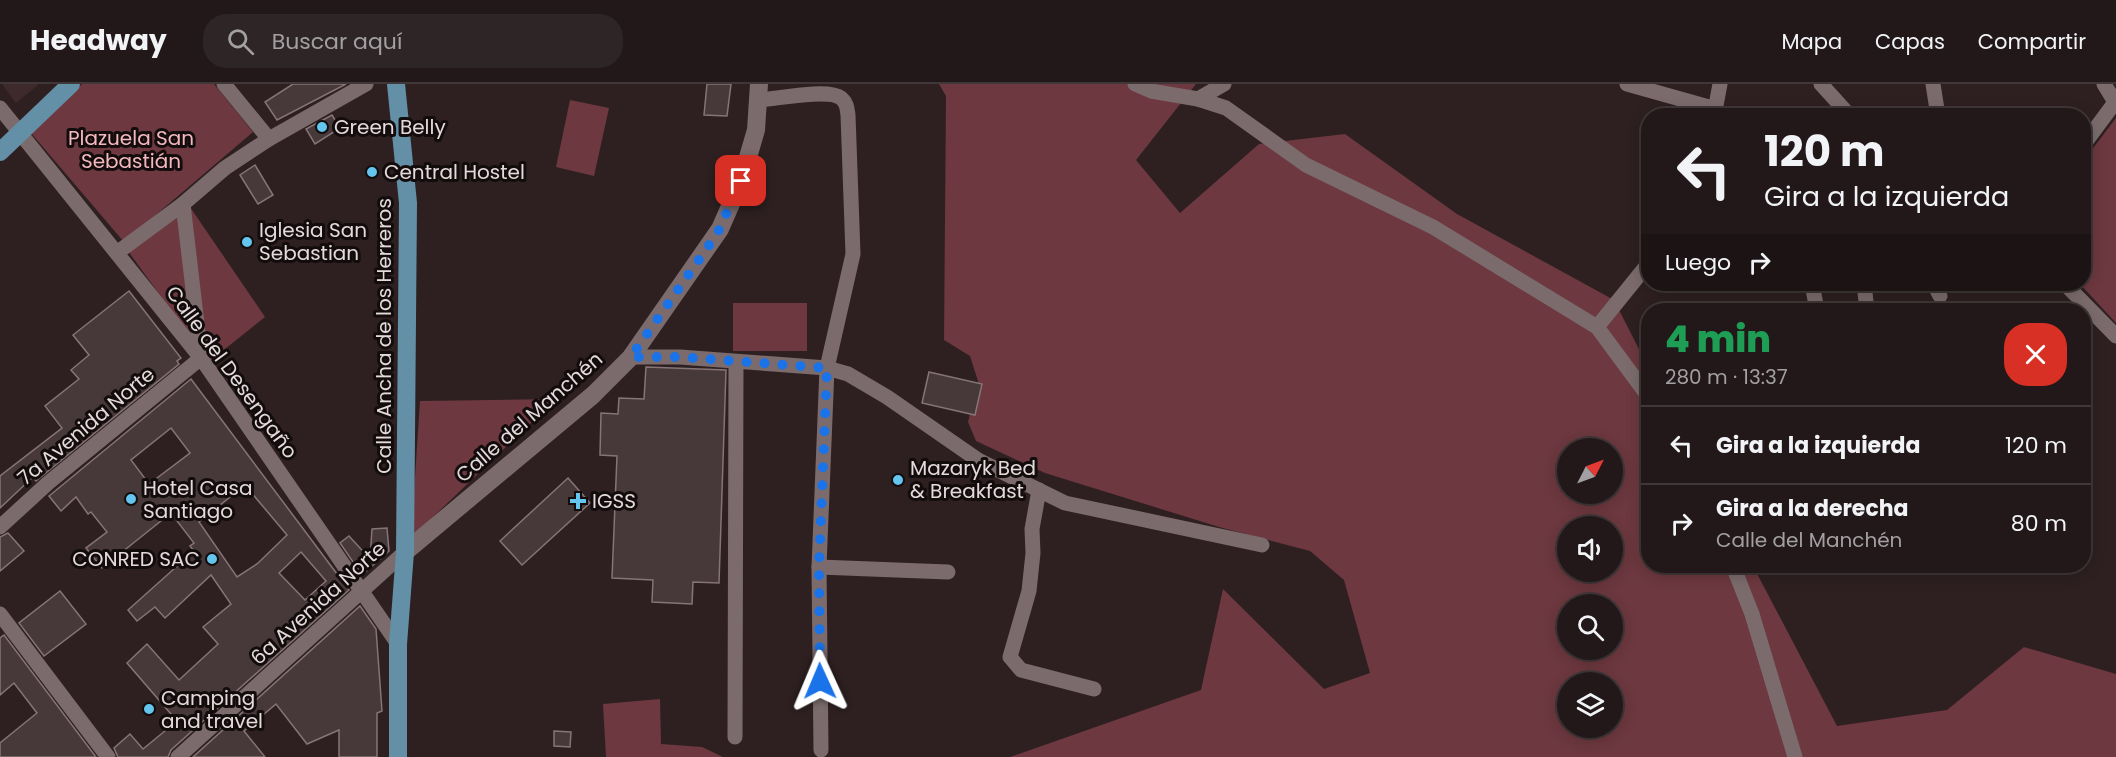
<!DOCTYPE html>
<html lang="es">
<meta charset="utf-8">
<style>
body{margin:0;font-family:Poppins,sans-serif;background:#2e2526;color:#f1f3f6;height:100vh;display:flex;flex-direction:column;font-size:22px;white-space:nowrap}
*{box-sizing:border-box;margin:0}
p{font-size:20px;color:#a2a0a2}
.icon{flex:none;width:33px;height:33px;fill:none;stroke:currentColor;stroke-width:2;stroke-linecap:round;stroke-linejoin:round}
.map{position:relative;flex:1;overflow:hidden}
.sheet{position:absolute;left:1641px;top:219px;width:450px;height:270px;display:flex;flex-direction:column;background:#221819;border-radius:24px;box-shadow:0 3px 15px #0003,0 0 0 2px #3f3738}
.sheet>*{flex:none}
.top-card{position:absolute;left:1641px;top:24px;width:450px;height:183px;border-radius:24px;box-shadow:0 3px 15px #0003,0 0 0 2px #3f3738;background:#221819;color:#f1f3f6;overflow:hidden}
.needle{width:39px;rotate:48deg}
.fabs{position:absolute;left:1557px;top:354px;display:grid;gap:12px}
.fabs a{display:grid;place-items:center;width:66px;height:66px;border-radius:50%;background:#221819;box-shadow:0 3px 15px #0003,0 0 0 2px #3f3738;font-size:30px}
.pin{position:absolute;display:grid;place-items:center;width:51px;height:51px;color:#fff;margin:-26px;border-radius:12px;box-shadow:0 3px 9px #0006}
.me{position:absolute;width:66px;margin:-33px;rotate:359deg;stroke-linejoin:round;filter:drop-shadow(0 0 4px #0008)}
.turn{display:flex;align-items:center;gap:21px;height:126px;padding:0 24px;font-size:27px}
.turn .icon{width:78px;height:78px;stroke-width:2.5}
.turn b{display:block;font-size:42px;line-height:51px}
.then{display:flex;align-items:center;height:57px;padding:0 24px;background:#0003;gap:12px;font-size:22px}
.round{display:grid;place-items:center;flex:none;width:63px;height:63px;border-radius:24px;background:#2e2526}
.head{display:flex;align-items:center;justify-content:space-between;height:102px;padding:0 24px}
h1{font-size:36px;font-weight:800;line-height:45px;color:#1e9e55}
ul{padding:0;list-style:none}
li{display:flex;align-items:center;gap:18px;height:78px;padding:0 24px;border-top:2px solid #3f3738}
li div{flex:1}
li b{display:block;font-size:22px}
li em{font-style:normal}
header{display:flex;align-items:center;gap:36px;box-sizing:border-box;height:84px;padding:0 30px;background:#221819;border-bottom:2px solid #3f3738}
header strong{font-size:28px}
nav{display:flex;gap:33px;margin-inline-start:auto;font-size:21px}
.search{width:420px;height:54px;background:#2e2526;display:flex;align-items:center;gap:15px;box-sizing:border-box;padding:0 21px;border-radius:24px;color:#a2a0a2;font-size:22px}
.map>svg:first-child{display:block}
.built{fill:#3e2a2c}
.green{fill:#6d383f;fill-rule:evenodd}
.building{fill:#473839;stroke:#867476;stroke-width:1.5;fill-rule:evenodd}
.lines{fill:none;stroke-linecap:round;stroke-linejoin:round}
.street{stroke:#7b6b6c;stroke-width:15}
.secondary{stroke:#7b6b6c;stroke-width:18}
.primary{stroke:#6390a6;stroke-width:18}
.route{stroke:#1a73e8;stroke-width:10;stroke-dasharray:0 18}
.poi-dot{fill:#64c5ee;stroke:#120c0c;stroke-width:2}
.labels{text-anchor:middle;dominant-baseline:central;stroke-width:6;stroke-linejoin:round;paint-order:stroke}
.poi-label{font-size:20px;fill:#e4dadb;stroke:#120c0c;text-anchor:start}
.park-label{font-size:20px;fill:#f4b8be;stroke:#120c0c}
.street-label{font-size:20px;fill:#e4dadb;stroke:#120c0c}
</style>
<header>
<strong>Headway</strong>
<div class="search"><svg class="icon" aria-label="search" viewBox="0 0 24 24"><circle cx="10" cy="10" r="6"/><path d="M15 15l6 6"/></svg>Buscar aquí</div>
<nav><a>Mapa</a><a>Capas</a><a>Compartir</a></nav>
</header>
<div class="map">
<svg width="2116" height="673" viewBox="0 0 2116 673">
<rect width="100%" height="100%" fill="#2e2021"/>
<polygon class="built" points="2,0 39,0 16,19"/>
<g class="green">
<polygon points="82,0 214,0 253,48 124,158 31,49"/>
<path d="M939,0H1196L1136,76L1180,129L1259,60L1345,50L1457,130L1614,216L1648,283V482H1753L1837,642L1947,626L2024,563L2116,590V673H1010L1201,606L1223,505L1324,605L1370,589L1344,496L1310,467L1219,443L1045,389L976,357L968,338L978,297L970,272L944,256L946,12ZM1568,364H1612V410H1568ZM1568,442H1612V488H1568ZM1568,520H1612V566H1568ZM1568,598H1612V644H1568Z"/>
<polygon points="570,16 609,24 594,92 556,83"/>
<polygon points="2116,34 2116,239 2080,200 2084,200 2084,76"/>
<polygon points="190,123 265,233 205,281"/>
<polygon points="178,129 194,258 128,167"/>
<rect x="733" y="219" width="74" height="48"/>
<polygon points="556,315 411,454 420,317"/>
<polygon points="660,615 661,660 702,663 723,673 606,673 603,620"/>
</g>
<g class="building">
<polygon points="293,0 346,0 277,36 265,18"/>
<polygon points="707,0 731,0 727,32 704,31"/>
<polygon points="332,31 340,44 315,60 306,45"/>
<polygon points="255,81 273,111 258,120 240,91"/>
<polygon points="129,207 181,274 177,277 179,280 36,397 33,393 0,424 0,392 62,344 45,322 79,295 71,286 89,271 73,251"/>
<polygon points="646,283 726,286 719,499 693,498 692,520 652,518 653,496 612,494 617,372 600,371 601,329 618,330 619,314 644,315"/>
<polygon points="929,288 982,300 975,331 922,319"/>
<path d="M191,295L349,506L171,666L168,673H118L114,664L130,650L143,665L177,637L127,579L147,560L179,596L218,560L203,543L231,520L211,491L165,534L155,523L137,537L128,526L194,467L190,462L194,459L171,429L102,484L86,464L107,448L91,428L88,430L76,413L61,427L49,412ZM171,344L190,369L149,400L131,376ZM245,401L287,451L257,480L237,493L199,438ZM301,468L326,497L305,516L279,489Z"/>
<polygon points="568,394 590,419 522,481 500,457"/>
<polygon points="387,444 389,467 362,491 340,459 349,452 370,475 372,445"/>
<polygon points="8,449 24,467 0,487 0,453"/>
<polygon points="60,507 86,540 44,572 19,539"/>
<polygon points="360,522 376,545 382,627 377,629 377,673 339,673 339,646 307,660 276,620 244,647 265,673 193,673"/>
<polygon points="4,551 96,673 0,673 0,659 37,629 14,599 0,611 0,554"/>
<polygon points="554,647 571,648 570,663 554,662"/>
</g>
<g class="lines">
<g class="street">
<polyline points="224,0 269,55"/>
<polyline points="1135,0 1151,7 1198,15 1226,24 1306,81 1433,143 1597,243 1648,312"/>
<polyline points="1627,0 1716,25"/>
<polyline points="1821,0 1850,32"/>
<polyline points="1933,0 1938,32"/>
<polyline points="2104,0 2115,18"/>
<polyline points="1198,15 1224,0"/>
<path d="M759,16C776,15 828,4 841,14C847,19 847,24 848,31L853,170L827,284L819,483L821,666"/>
<polyline points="0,24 201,274 398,560"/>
<polyline points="1714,32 1720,0"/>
<polyline points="2084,60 2116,17"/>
<polyline points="118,168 183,120 225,84 269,55 366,0"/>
<polyline points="1812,200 1817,226"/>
<polyline points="1864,200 1867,226"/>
<polyline points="1934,200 1940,212"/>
<polyline points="2065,200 2116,252"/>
<polyline points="1597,243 1648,180"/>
<polyline points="631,273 680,273 827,284 848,290 887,313 978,376 1065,419 1262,461"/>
<polyline points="1039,406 1032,445 1033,469 1029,507 1010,573 1021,586 1094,605"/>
<polyline points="0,443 48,399 201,274 183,120"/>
<polyline points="1733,482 1752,530 1795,673"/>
<polyline points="819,483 948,488"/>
<polyline points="0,530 108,673"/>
<polyline points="735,653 736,278"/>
<polyline points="178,673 405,468"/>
</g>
<polyline class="secondary" points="405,468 593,311 631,273 720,145 741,97 756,46 759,0"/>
<g class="primary">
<polyline points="396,0 408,119 405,468 398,560 398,673"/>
<polyline points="0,68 71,0"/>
</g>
</g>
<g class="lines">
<polyline class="route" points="741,97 717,150 631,273 680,273 827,284 819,483 820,597"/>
</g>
<g class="poi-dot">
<circle cx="322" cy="43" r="6"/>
<circle cx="372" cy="88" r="6"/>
<circle cx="247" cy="158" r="6"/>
<circle cx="898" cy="396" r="6"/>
<circle cx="131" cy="415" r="6"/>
<path d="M575 408h6v6h6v6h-6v6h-6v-6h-6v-6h6z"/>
<circle cx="212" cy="475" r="6"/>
<circle cx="149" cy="625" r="6"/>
</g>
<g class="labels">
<g class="poi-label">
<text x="334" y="43">Green Belly</text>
<text x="384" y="88">Central Hostel</text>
<text x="259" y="146">Iglesia San<tspan x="259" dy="23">Sebastian</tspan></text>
<text x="910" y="384">Mazaryk Bed<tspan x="910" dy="23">&amp; Breakfast</tspan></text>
<text x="143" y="404">Hotel Casa<tspan x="143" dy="23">Santiago</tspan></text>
<text x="592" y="417">IGSS</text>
<text x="200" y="475" text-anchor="end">CONRED SAC</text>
<text x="161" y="614">Camping<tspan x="161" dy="23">and travel</tspan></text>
</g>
<g class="park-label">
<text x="131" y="54">Plazuela San<tspan x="131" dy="23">Sebastián</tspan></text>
</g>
<g class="street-label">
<text transform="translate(384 252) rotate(-90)">Calle Ancha de los Herreros</text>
<text transform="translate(232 288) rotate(54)">Calle del Desengaño</text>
<text transform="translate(529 333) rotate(-41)">Calle del Manchén</text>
<text transform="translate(86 342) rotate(-40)">7a Avenida Norte</text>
<text transform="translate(318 519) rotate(-42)">6a Avenida Norte</text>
</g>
</g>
</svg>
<div class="fabs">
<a><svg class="needle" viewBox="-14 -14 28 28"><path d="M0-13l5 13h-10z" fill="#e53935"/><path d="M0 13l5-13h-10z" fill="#a2a0a2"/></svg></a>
<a><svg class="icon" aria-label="sound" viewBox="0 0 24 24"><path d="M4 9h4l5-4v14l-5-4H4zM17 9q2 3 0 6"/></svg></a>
<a><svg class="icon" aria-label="search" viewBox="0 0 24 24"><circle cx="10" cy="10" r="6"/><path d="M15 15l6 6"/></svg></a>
<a><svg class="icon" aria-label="layers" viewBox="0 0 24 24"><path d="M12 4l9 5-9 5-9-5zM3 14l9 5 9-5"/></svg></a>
</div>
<div class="pin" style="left:741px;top:97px;background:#d93025"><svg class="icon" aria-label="arrive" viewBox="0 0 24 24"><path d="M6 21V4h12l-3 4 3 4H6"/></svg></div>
<svg class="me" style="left:820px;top:597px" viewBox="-20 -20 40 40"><path d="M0-17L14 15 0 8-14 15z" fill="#1a73e8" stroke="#fff" stroke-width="4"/></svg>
<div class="top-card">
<div class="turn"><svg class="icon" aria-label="left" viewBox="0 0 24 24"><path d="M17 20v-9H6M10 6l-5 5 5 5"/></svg><div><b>120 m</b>Gira a la izquierda</div></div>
<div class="then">Luego<svg class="icon" aria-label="right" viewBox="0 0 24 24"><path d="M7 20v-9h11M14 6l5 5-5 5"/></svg></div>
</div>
<section class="sheet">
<div class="head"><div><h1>4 min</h1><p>280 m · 13:37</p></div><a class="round" style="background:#d93025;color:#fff"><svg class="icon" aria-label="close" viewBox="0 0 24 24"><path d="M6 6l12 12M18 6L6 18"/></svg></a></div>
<ul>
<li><svg class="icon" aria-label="left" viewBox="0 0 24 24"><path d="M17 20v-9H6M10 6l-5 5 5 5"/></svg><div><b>Gira a la izquierda</b></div><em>120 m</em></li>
<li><svg class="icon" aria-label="right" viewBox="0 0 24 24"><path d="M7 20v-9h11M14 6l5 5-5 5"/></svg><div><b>Gira a la derecha</b><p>Calle del Manchén</p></div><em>80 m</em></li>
</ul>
</section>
</div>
